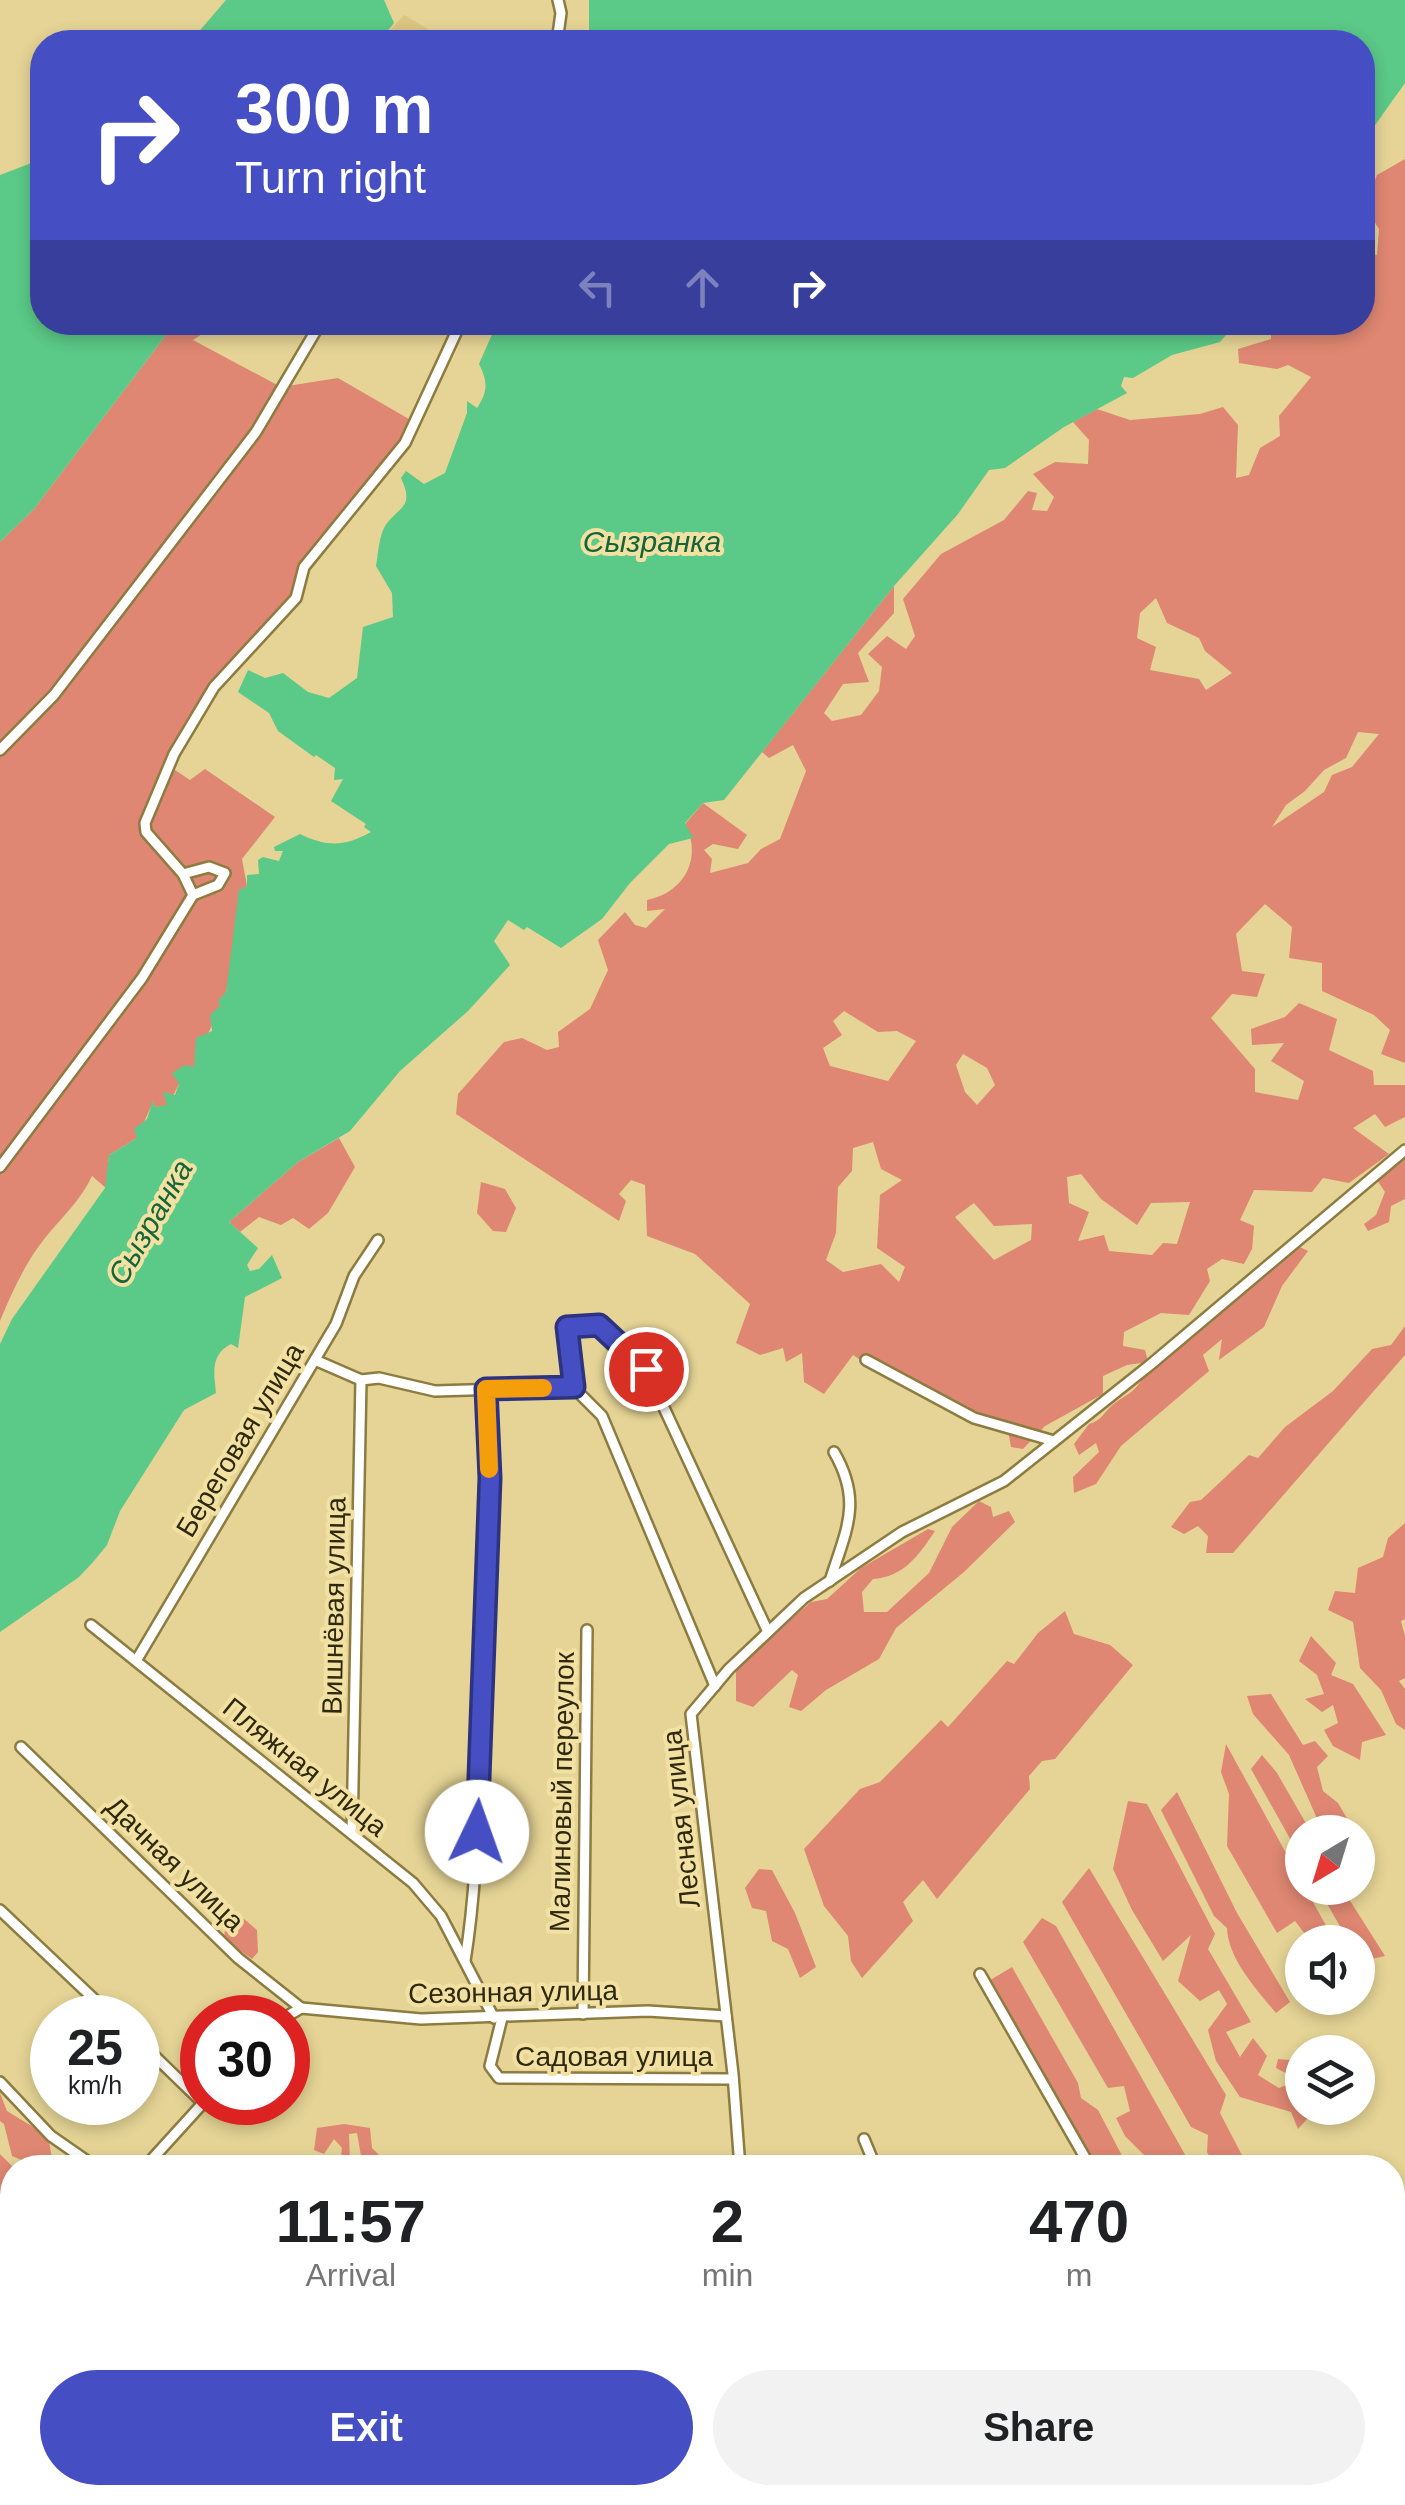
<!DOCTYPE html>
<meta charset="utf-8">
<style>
body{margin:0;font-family:Arial,sans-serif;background:#f2f2f2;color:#202124;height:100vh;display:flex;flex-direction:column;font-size:38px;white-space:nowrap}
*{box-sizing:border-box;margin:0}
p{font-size:32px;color:#757577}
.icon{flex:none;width:55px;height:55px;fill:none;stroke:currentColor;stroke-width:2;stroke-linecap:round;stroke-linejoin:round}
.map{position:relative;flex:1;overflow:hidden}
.panel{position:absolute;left:0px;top:2155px;width:1405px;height:350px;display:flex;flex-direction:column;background:#fff;border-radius:40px 40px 0 0;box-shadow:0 5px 15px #0003}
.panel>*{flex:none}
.banner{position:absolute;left:30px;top:30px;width:1345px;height:305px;border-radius:40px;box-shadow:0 5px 15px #0003;background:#464ec3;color:#fff;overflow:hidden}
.needle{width:65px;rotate:218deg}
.buttons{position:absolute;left:1285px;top:1815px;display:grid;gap:20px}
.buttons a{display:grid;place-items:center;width:90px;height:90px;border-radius:50%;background:#fff;box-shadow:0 5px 15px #0003;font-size:50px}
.speed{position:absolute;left:30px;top:1995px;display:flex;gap:20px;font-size:50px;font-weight:700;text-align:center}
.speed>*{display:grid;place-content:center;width:130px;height:130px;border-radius:50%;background:#fff;box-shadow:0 5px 15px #0003;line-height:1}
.speed small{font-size:25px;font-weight:400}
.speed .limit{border:15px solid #d22;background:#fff;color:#111}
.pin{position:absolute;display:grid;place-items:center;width:85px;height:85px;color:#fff;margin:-42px;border:5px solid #fff;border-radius:50%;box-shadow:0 2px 10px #0007}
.me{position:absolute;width:110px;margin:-55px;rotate:3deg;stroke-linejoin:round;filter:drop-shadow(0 0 8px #0008)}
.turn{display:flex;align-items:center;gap:35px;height:210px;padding:0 40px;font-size:45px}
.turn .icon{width:130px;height:130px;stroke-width:2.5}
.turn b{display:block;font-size:70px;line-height:85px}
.lanes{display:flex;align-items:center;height:95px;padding:0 40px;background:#0003;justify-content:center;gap:50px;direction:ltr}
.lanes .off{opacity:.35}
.eta{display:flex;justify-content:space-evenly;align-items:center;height:170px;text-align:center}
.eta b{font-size:60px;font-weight:600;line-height:70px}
.action{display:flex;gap:20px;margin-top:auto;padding:20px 40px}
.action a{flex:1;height:115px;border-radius:60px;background:#464ec3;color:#fff;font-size:40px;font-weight:600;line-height:115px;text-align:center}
.action a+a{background:#f2f2f2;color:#202124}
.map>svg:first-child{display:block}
.built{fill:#dac680}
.green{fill:#df8772;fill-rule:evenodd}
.water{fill:#5bc987}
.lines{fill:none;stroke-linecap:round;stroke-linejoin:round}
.minor-casing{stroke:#8c7c40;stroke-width:14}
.minor{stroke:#fff;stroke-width:9}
.rail{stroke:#655c37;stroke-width:2.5;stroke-dasharray:20 10;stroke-linecap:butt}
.route-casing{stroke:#2e337f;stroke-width:25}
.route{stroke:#464ec3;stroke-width:18}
.slow{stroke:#f59e0b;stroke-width:18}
.labels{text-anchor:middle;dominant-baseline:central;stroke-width:8;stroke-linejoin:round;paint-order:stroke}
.street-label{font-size:28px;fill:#2f290f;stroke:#f2e1a2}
.water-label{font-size:30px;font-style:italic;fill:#15653a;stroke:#f2e1a2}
</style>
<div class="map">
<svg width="1405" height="2505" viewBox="0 0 1405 2505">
<rect width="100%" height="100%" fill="#e5d495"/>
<polygon class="built" points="404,15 450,42 379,42"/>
<g class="green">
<path d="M1405,159V1063L1381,1054L1390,1030L1374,1015L1322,991V963L1289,958L1292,927L1265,904L1236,934L1242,971L1265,974L1257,997L1232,994L1211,1018L1255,1069V1092L1298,1100L1304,1081L1271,1061L1284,1043L1252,1045L1251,1029L1285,1017L1299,1003L1337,1019L1329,1050L1373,1071L1374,1085H1405V1117L1385,1127L1375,1114L1353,1128L1389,1154L1349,1183L1323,1178L1312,1192L1254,1190L1240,1220L1254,1226L1252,1249L1244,1264L1222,1259L1207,1269L1210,1281L1189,1315L1161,1313L1124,1332L1123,1346L1145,1350L1148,1362L1127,1365L1103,1376V1394L1045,1426L1023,1449L1011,1447L1007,1425L877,1371L853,1355L824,1394L804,1382L802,1353L786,1362L783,1348L760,1355L736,1343L750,1304L695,1254L647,1236L645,1185L631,1180L619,1194L626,1201L619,1221L456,1114L458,1094L504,1042L522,1038L547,1050L559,1047L558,1032L590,1009L608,970L598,940L625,912L635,925L646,928L665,909L647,911V900C684,893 703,858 685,824L703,803L747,835L738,849L713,844L704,850L712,859L710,873L748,863L761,849L780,839L806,771L793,745L769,758L762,752L894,586V613L858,653L869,682L843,684L824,713L832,721L861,715L879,691L882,667L868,654L887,636L906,649L915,636L903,599L941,554L1004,520L1028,491L1037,493L1032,510L1047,511L1054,497L1033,474L1055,462L1088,464L1089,440L1073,422L1097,409L1130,420L1200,414L1223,407L1238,425L1236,478L1249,475L1260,448L1280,436L1279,416L1311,377L1288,365L1277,369L1239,363L1238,349L1271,339V323L1362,322L1363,252L1377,255L1379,229L1365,207L1377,175ZM1156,598L1167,623L1199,638L1205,651L1232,673L1206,690L1199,679L1150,670L1156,647L1137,638L1140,613ZM1358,732L1379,734L1352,767L1332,775L1324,792L1272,827L1286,805L1305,791L1324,770L1346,758ZM844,1011L878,1032L897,1031L916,1041L888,1081L830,1066L823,1048L842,1035L833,1021ZM963,1054L987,1068L995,1085L977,1105L965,1092L956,1065ZM873,1142L881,1169L902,1180L880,1195L877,1248L905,1267L899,1282L881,1264L843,1272L826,1260L836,1233L838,1187L852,1171L853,1148ZM1081,1174L1101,1199L1137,1225L1151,1203L1190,1202L1177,1244L1163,1243L1152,1255L1109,1251L1104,1235L1078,1241L1089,1212L1069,1203L1067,1177ZM974,1203L994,1226L1032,1224L1031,1240L994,1260L955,1217Z"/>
<path d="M175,323H213L210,329L193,340L281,387L338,378L414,422L405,443L304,567L296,598L214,687L169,766L190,780L205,769L275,817L242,859L247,886L226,992L194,1067L179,1084L168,1106L155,1107L153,1102L137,1138L109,1155L106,1188L92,1176C81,1200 62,1217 45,1238C25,1263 12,1292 0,1321V542L34,509Z"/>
<polygon points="339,1138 355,1167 328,1213 309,1229 293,1218 281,1225 259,1217 240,1232 229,1222 298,1162"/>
<polygon points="1401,1151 1405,1158 1405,1199 1391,1206 1389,1222 1368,1231 1364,1224 1376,1215 1385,1192 1377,1180"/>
<polygon points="481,1182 505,1189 516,1208 506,1232 493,1231 477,1213"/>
<path d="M1298,1246L1308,1251L1282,1286L1264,1327L1219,1360L1222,1339L1203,1355L1209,1371L1121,1446L1096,1484L1074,1493L1073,1477L1099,1452L1096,1443L1079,1455L1074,1444L1089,1424C1102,1421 1104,1411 1115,1403C1131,1392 1134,1392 1146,1374Z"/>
<polygon points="1405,1326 1405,1355 1233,1553 1206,1553 1208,1536 1198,1526 1184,1534 1171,1527 1190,1502 1201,1500 1249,1455 1258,1458 1285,1427 1333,1391 1372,1349 1391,1345"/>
<path d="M979,1501L991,1507L993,1517L1009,1511L1015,1522L964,1572L896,1628L879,1659L826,1690L801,1711L789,1707L798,1675L792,1670L753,1707L736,1701V1667L811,1602L827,1599L861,1568L928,1529L935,1531C919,1555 904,1577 873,1579L862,1592L864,1612H887L929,1573L952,1527Z"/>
<polygon points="1405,1523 1405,1619 1401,1621 1405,1636 1405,1678 1399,1681 1405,1689 1405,1730 1396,1724 1381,1690 1360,1668 1353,1622 1328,1610 1335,1591 1355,1593 1358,1568 1383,1557 1388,1538"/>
<polygon points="1065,1611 1074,1634 1110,1645 1133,1665 1055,1759 1042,1761 1029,1776 1030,1789 937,1899 923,1880 903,1902 913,1921 862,1978 851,1961 848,1936 824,1906 804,1849 860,1789 880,1782 941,1720 948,1727 1007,1661 1014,1664 1038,1633"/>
<polygon points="1311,1636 1336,1663 1331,1675 1353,1684 1386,1735 1362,1742 1360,1760 1333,1746 1324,1730 1338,1723 1333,1705 1322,1712 1305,1699 1324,1694 1317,1675 1299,1661"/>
<polygon points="1271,1694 1303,1745 1315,1741 1328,1756 1317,1767 1323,1791 1338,1803 1355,1832 1323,1832 1289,1755 1253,1714 1247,1696"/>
<polygon points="1226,1744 1335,1942 1311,1942 1295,1921 1277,1933 1227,1846 1229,1794 1221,1772"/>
<polygon points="1262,1755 1277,1773 1311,1832 1302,1832 1302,1860 1251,1769"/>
<path d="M1177,1792L1237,1913L1290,2002L1276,2013C1257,1990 1228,1959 1227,1928L1214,1916L1161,1810Z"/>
<polygon points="1128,1801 1147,1804 1215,1934 1208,1949 1251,2022 1226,2032 1240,2057 1253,2038 1267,2056 1258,2075 1279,2088 1299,2080 1276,2068 1278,2059 1302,2061 1302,2108 1317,2108 1298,2129 1291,2112 1240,2097 1216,2061 1208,2030 1227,2004 1219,1990 1200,2001 1178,1981 1191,1935 1163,1961 1132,1910 1113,1869"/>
<polygon points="1089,1868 1226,2095 1220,2113 1245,2161 1229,2167 1215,2167 1207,2152 1208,2135 1191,2127 1062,1902"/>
<polygon points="759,1869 772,1870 795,1913 816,1967 800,1978 788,1949 772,1941 766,1911 752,1908 745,1888"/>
<polygon points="1318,1888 1342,1888 1385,1956 1367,1960 1358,1952 1358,1942 1349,1942"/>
<polygon points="226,1903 257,1930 258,1952 252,1959 224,1939 225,1928 216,1920"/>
<polygon points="1042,1918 1056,1926 1192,2167 1156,2167 1125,2136 1116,2118 1130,2111 1124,2086 1108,2088 1023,1942"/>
<polygon points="1012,1967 1078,2083 1081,2098 1098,2110 1128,2167 1088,2167 987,1982"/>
<polygon points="0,2093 7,2111 48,2136 53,2164 38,2167 12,2156 4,2124 0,2121"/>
<polygon points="344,2124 370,2128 372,2148 391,2167 363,2167 357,2133 349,2134 350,2161 340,2164 342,2148 334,2139 324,2154 314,2150 317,2128"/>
<polygon points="0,2154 13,2167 12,2300 0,2318"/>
<path d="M1405,2341V2472C1396,2482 1394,2493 1398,2505H1265L1275,2493L1392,2492L1393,2353Z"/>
</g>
<g class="water">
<polygon points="226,0 384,0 394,23 379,42 190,42"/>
<polygon points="589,0 1405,0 1405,83 1363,142 1362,42 593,42 589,35"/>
<polygon points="42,159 42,322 175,323 34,509 0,542 0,175"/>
<path d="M497,323H1236L1220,342L1172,355L1133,378L1124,377L1121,386L1127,393L1064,427L1005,468L989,470L958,514L894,586L724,800L703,803L685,823L693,838L669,844L630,883L602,919L561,948L527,927L524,930L508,920L494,941L510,965L468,1011L400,1071L350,1131L298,1162L229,1222L258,1248L247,1265L250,1271L259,1269L272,1255L282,1278L245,1297L238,1348L231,1344C210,1355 214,1373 216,1393L184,1410L120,1511L107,1545L94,1561L79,1577L0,1632V1344L12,1319L105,1188L109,1155L137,1138L134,1129L147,1119L153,1100L155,1107L167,1105L163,1092L175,1095L179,1084L172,1073L185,1065L194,1067L196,1038L212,1031L210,1015L220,1006L218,1001L226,992L239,890L247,886V875L259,874L258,860L263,857L279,861L283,851H275L274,847L300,834C327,847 344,847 371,832L364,827L366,824L331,801L343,779L334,780L335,768L316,755L314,757L278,731L269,713L238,692L248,670L265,678L283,673L308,692L329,698L357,678L363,627L393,617L392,593L376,566C378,555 379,536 385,526C399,506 415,508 401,478L406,471L424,484L445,473L467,413V401L477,408C488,391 488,382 479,364Z"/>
</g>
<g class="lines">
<defs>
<g id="minor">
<polyline points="557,42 561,13 558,0"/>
<polyline points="0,750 54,695 256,432 321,322"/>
<polyline points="183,874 209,867 225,873 218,885 193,895"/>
<polyline points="0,1167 142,978 193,895 183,874 146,832 145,823 174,754 214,687 296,598 304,567 405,443 461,322"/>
<polyline points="315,1360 361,1380 379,1378 435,1391 573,1387"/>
<polyline points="866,1360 974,1418 1054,1441"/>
<path d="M830,1581C846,1530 863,1502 834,1452"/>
<polyline points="91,1625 413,1883 441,1916 494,2018"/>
<polyline points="136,1661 336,1324 354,1276 378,1240"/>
<polyline points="715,1686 602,1416 573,1387 567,1327 599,1325 646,1369 768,1632"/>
<polyline points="21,1747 238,1958 301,2008"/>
<polyline points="352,1833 361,1380"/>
<polyline points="0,1910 114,2018"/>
<path d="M465,1961C477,1886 478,1809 481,1733C486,1618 491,1504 485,1389"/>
<polyline points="980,1974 1091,2168"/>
<polyline points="301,2008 421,2019 648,2011 726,2016"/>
<polyline points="583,2014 587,1630"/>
<polyline points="284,2018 301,2008"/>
<polyline points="502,2018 490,2066 499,2078 733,2079"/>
<polyline points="138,2040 202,2102"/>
<polyline points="0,2082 51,2136 97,2168"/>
<polyline points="864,2139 876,2168"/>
<polyline points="144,2168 204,2102"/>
<polyline points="740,2168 733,2074 691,1714 729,1669 804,1598 902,1532 1004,1481 1150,1365 1405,1150"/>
<polyline points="587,2492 591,2505"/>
<polyline points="731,2492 736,2505"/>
<polyline points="852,2492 857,2505"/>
<polyline points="156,2505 166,2492"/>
<polyline points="500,2505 509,2492"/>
<polyline points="945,2505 955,2492"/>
</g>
</defs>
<use href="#minor" class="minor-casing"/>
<use href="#minor" class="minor"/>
<polyline class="rail" points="1225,2505 1232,2492"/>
</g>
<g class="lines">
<defs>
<polyline id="route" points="477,1832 490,1478 486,1389 574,1387 567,1327 599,1325 646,1369"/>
</defs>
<use href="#route" class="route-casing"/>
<use href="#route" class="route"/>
<polyline class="slow" points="489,1469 486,1389 543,1388"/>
</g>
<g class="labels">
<g class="street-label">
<text transform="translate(240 1440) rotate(-59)">Береговая улица</text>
<text transform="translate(334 1606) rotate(-89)">Вишнёвая улица</text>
<text transform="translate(305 1767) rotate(39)">Пляжная улица</text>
<text transform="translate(562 1792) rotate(-89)">Малиновый переулок</text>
<text transform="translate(681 1819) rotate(-96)">Лесная улица</text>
<text transform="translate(175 1864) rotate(44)">Дачная улица</text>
<text transform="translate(513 1992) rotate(-1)">Сезонная улица</text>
<text x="614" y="2056">Садовая улица</text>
</g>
<g class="water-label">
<text x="652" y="541">Сызранка</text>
<text transform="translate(150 1222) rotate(-60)">Сызранка</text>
</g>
</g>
</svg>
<div class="buttons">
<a><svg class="needle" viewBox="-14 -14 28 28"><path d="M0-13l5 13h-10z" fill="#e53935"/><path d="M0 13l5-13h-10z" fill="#757577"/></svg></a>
<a><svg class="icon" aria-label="sound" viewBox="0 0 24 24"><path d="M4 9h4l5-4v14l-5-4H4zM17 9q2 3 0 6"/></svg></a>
<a><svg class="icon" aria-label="layers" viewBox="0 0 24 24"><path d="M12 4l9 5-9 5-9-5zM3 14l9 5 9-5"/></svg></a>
</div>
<div class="speed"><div>25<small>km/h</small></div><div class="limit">30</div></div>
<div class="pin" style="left:646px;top:1369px;background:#d93025"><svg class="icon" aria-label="arrive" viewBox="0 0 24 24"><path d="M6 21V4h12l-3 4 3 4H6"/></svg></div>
<svg class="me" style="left:477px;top:1832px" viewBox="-20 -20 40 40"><circle r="19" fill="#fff"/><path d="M0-13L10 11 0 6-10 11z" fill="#464ec3"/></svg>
<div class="banner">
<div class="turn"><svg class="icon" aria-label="right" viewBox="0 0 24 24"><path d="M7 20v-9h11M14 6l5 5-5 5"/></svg><div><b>300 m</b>Turn right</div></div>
<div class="lanes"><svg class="icon off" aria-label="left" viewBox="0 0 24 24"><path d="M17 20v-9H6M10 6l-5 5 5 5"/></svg><svg class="icon off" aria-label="ahead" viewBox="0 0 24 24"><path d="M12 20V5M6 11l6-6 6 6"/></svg><svg class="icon" aria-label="right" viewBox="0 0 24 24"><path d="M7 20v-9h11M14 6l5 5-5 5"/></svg></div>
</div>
<section class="panel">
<div class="eta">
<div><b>11:57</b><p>Arrival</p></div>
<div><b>2</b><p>min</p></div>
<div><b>470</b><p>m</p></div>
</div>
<div class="action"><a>Exit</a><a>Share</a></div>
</section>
</div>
